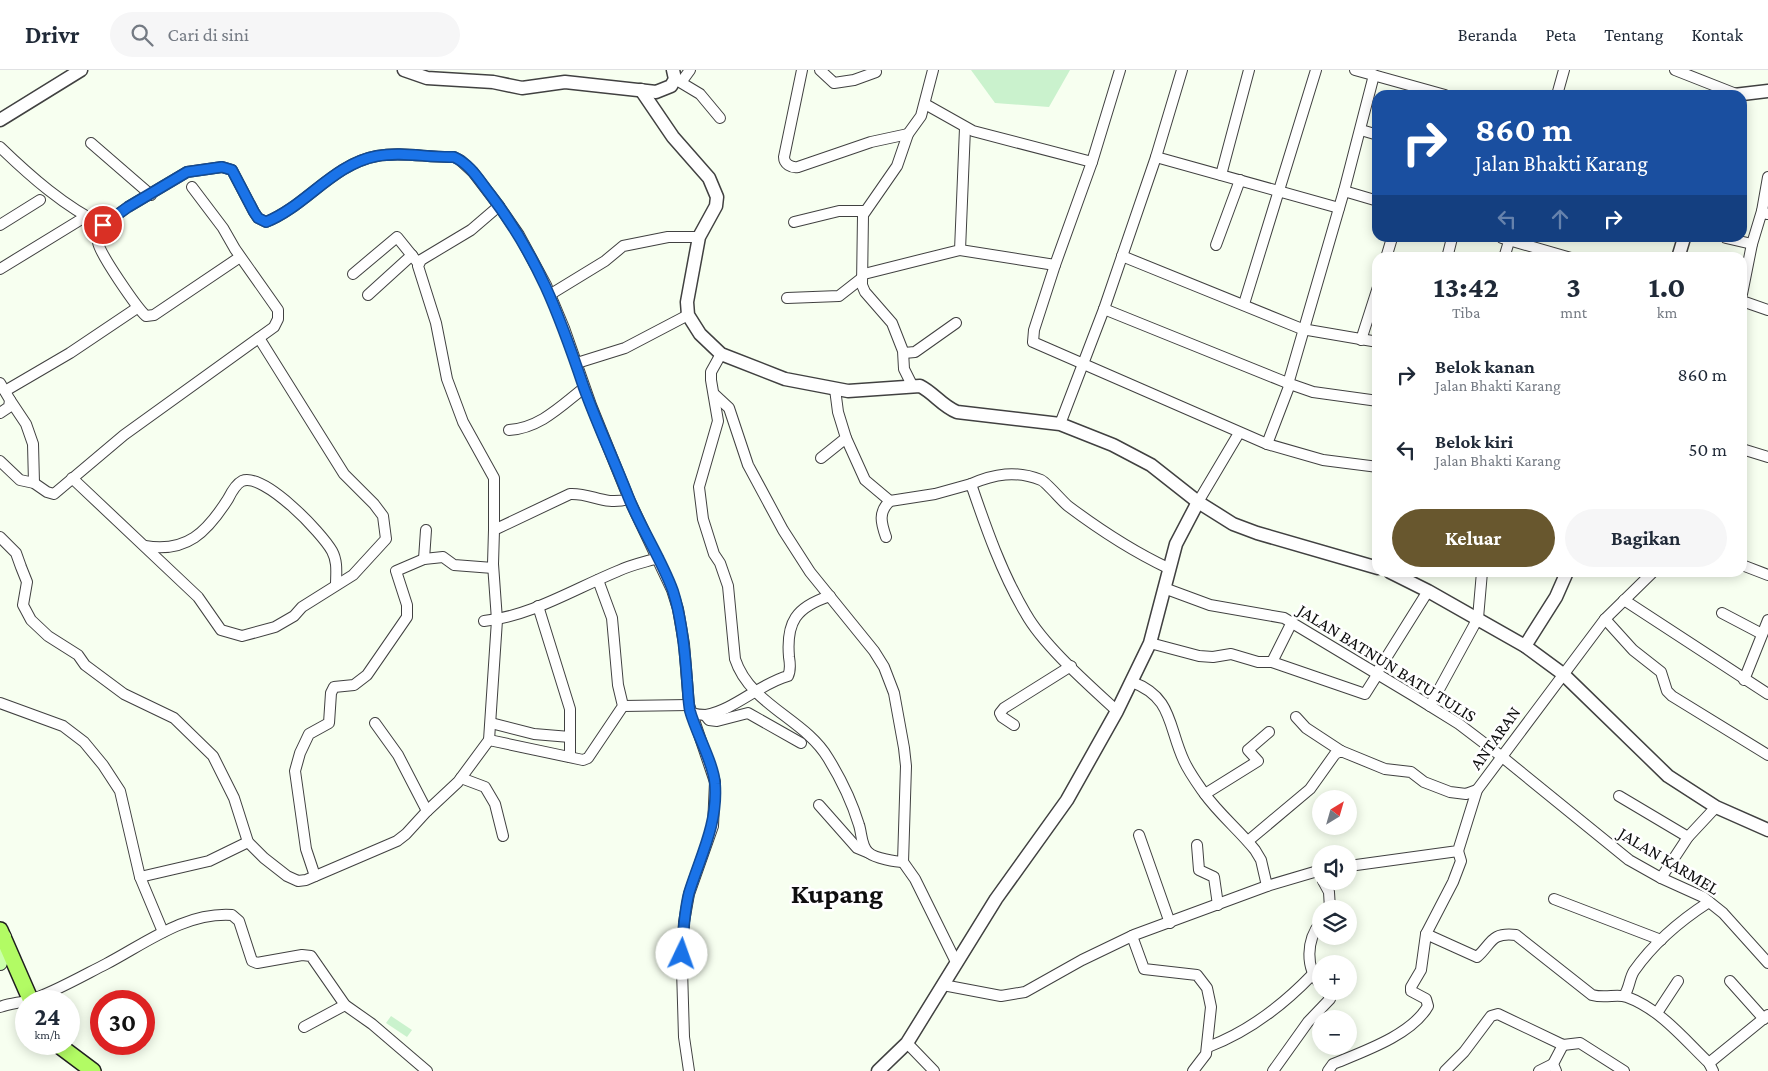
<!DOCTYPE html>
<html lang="id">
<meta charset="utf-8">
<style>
body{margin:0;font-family:"Crimson Pro",serif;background:#f6f6f7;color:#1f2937;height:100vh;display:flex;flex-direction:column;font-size:19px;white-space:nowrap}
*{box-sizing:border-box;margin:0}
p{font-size:16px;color:#747a83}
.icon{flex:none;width:28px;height:28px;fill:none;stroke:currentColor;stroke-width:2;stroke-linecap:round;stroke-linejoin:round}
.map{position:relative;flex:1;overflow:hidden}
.details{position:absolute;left:1372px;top:182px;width:375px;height:325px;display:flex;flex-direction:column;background:#fff;border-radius:15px;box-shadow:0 2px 12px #0003}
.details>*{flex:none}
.top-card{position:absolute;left:1372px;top:20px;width:375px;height:152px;border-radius:15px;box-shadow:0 2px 12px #0003;background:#1a4fa0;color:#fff;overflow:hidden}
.needle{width:32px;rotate:37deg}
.fabs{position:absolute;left:1312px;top:720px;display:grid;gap:10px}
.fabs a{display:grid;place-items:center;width:45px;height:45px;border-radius:50%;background:#fff;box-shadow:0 2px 12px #0003;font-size:25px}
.speed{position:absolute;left:15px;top:920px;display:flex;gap:10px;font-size:25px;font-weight:700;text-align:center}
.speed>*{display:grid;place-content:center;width:65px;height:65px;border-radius:50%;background:#fff;box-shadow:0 2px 12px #0003;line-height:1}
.speed small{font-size:12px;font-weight:400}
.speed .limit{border:8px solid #d22;background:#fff;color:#111}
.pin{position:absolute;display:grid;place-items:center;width:42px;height:42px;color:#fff;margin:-21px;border:2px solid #fff;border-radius:50%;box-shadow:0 1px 5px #0007}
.me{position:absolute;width:55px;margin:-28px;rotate:3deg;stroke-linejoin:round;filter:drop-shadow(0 0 4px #0008)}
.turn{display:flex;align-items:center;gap:18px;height:105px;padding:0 20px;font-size:22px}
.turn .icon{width:65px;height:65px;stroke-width:2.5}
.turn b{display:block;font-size:35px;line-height:42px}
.lanes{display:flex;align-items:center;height:48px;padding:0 20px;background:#0003;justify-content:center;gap:25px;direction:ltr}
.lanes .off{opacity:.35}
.eta{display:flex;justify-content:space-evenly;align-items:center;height:85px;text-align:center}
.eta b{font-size:30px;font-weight:700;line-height:35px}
.action{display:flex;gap:10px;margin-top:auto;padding:10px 20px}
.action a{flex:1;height:58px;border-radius:30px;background:#68572e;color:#fff;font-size:20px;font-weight:700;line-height:58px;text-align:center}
.action a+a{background:#f6f6f7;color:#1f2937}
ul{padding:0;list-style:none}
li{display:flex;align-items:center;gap:15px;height:75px;padding:0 20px}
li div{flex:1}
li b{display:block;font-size:19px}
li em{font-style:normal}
header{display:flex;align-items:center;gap:30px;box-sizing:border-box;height:70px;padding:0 25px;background:#fff;border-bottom:1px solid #e0e1e3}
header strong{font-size:24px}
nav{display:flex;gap:28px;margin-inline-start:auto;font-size:18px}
.search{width:350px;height:45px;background:#f6f6f7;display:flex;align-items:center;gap:12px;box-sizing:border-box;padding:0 18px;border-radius:28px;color:#747a83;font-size:19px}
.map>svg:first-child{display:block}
.pitch{fill:#caf2cd}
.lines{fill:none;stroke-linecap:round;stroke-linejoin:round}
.minor-casing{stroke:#414141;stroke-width:12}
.tertiary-casing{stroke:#414141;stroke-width:15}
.secondary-casing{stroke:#303030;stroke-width:16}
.primary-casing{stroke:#1f1f1f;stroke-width:18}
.minor{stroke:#fff;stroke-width:10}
.tertiary{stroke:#fff;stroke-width:12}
.secondary{stroke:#cbffab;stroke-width:14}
.primary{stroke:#b2fb64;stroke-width:15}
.route-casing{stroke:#114b97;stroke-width:12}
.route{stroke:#1a73e8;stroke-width:9}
.labels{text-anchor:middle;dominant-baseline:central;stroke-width:5;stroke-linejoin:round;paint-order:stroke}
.street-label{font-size:18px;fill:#0e0e0e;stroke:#fff}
.town-label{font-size:28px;font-weight:bold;fill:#0e0e0e;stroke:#fff}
</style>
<header>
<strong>Drivr</strong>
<div class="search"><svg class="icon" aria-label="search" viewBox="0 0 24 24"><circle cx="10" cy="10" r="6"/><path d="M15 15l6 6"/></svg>Cari di sini</div>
<nav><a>Beranda</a><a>Peta</a><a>Tentang</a><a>Kontak</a></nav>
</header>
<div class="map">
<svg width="1768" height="1001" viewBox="0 0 1768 1001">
<rect width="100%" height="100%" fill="#f7fff0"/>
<g class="pitch">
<polygon points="971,0 1070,0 1049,37 995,33"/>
<polygon points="391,946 412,960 407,967 386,953"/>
</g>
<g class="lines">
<defs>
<g id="minor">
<path d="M802,0L784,87C784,94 791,98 798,97L871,72L908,64"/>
<polyline points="820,0 834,13 854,10 876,2"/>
<polyline points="1120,0 1092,92 1055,195 1034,260 1033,272 1267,374 1323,390 1378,397"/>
<polyline points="1355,0 1445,25"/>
<polyline points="1675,0 1736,24"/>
<polyline points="675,9 700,24 720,48"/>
<polyline points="682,11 690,0"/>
<polyline points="1557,25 1564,0"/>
<polyline points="925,34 973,61 1092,92"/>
<polyline points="1361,60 1378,65"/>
<polyline points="91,73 151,125"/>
<path d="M0,77C30,106 65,137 103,155L128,137L187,102L222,97L232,100L254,142L258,148L266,152C306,136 333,94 377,86C402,81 428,88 454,87L460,90L473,102L499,136L519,165L546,215L564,258L591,335L629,429L672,520L678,539L684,574L689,635L715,712L713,756L689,824L684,852L682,899L684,967L689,1001"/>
<polyline points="1156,87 1339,138"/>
<polyline points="1221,105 1249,0"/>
<polyline points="1344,121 1378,131"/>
<polyline points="1767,144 1762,141 1768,107"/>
<polyline points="794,152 839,141 864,141"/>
<polyline points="0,155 40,130"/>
<path d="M105,162C102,165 98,167 98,172C99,183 137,238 146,246L154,245L240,187"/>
<polyline points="1502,168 1571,188"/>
<polyline points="1726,168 1752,174"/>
<polyline points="1216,175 1240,110"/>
<polyline points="960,180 1055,195"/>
<polyline points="1122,186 1302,259 1378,272"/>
<polyline points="1386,188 1392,168"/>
<polyline points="1447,188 1452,168"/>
<polyline points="1504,188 1510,168"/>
<polyline points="0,199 80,150"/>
<polyline points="353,204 397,167 418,193"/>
<polyline points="864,204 960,180 965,58"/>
<polyline points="551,224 605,191 623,176 668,167 699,167"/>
<polyline points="1742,224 1752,174 1762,141"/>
<polyline points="368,225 412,185"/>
<polyline points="787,228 839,226 862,208"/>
<polyline points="1742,231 1768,240"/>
<polyline points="1244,234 1316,0"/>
<polyline points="1104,239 1290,314 1313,322 1378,331"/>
<polyline points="1361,270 1378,217"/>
<polyline points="904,283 915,282 956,253"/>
<path d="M721,284L711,302V310L718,351L699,417L703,449L714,484L720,493L728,516L735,589C750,635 805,649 828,688C841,709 852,732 859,755C862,764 861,777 869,783C875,788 896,792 903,792"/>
<polyline points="577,293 625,278 688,245"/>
<polyline points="0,313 10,330 9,337 0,343"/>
<polyline points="1288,314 1344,121 1374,5"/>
<polyline points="912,315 904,299 903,281 892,253 865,222 862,215 863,145 897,96 908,64 921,46 933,0"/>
<polyline points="5,321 70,283 137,238"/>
<polyline points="715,325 729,338 748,395 783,460 810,502 874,581 884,597 894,623 904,678 906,696 903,792 915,809 956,892"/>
<polyline points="10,330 26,354 33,374 34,413"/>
<polyline points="1060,354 1104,239 1156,87 1182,0"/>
<path d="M509,360C540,358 561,336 584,318"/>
<polyline points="846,368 865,410 890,431"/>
<polyline points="1267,374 1290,314"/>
<polyline points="1742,379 1768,387"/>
<polyline points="821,388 846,368 838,342 835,319"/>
<polyline points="0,391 20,410 34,413 47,422 54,424 124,365 274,257 278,249 278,240 235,179 223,158 192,117"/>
<polyline points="72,408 198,527 221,560 242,566 275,557 294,546 302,537 353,505 386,469 383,446 374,434 344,404 259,268"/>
<path d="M971,414C994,404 1016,400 1041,410C1046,412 1061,430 1068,436C1100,460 1132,481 1168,498"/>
<polyline points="1198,432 1239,363"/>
<polyline points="494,460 494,408 463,352 447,309 436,253 418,196 421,190 471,160 499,136"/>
<polyline points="0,467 16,483 21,497 27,512 23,535 31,550 48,566 78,585 85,595 124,624 174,648 213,686 234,728 248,772 264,788 287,806 298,811 306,810 397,771 406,764 427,741 458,712 489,670 583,690 588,688 623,636 618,615 612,548 598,510"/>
<path d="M886,467C881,453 878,442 890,431L935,424L971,414C986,458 1002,504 1026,544C1044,576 1089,615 1117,641"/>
<path d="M145,476C187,483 207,462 228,429C231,423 236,414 242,411C264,402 322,463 332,481C338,492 336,504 336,515"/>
<polyline points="424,489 426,460"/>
<polyline points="1742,495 1768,505"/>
<polyline points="1164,518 1210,535 1284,548 1414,626 1459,654 1501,686 1629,790 1661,808 1703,827 1723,843 1768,893"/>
<polyline points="1624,530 1768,624"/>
<polyline points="538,536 570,639 570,687"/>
<polyline points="1722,543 1762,564"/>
<polyline points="1605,549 1633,580 1661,602 1667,621 1672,626 1768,685"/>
<path d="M484,551C531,546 574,519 618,501C630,495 645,492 658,488"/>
<polyline points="1150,573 1199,586 1213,587 1231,584 1258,592 1272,592 1292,552"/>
<polyline points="1272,592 1365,624 1377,605"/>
<polyline points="1376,604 1428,521"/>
<polyline points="1744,610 1768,550"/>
<path d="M1132,612C1173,627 1168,657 1184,691C1189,702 1197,713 1204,723C1219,744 1239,760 1255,780L1261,790L1267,816"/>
<polyline points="0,633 63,656 84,672 103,695 120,721 140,807 163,862"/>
<polyline points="623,636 689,635"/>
<polyline points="1430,636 1478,548 1482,502"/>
<path d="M691,643C695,644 702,645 706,645C734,640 761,613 788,606C791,600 790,593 789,587C786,552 796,537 830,526"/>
<polyline points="705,645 709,650 717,651 748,643 801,673"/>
<polyline points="1296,647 1306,658 1341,681"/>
<polyline points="375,653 398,685 427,741"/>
<polyline points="491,653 534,664 570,667"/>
<polyline points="1014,655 1002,647 1000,643 1004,638 1071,596"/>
<path d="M489,670L497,550L493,494L494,460L570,424C593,423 603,436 629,429"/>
<polyline points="461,708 485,717 495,734 503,766"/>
<polyline points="1205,724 1258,691 1248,680 1269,662"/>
<polyline points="1619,726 1688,767"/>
<polyline points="819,735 857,778 869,783"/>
<polyline points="1139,765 1170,853"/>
<polyline points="1248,771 1310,719 1335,684 1341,681 1385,699 1411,702 1424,712 1450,722 1466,724 1477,720"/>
<polyline points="1197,775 1199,800 1214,807 1218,835"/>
<polyline points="1349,796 1458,781 1477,720 1605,549 1653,502"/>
<polyline points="315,806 306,779 295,701 300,683 309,664 329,653 331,623 334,617 354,615 367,605 407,547 407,535 396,501 424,489 443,487 454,495 493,498"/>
<polyline points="140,807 209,791 248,772"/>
<polyline points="1661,808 1688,767 1716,737"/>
<polyline points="1323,811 1329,822 1330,839"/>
<polyline points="1554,829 1661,870"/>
<path d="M1321,852C1306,870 1305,898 1321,915"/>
<path d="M1426,864L1477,887C1492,874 1490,862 1516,865L1592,925C1607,929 1616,923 1627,927C1660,939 1684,969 1709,993L1713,1001"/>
<polyline points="1132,866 1144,899 1197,905 1207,918 1211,937 1206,984 1193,1001"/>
<polyline points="1730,911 1764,949"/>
<polyline points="943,915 1001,926 1025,922 1082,890 1134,865 1267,816 1321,800"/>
<path d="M1624,926C1630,917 1629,909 1634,901C1653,874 1681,850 1709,832"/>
<path d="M0,937C10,933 20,933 30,930C51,924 86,904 106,894C146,873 185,842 232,845L239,851L252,891L257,893L302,885L311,886L345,935L372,954L427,1001"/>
<polyline points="1657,943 1678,911"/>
<polyline points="304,957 345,935"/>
<polyline points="907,973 934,1001"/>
<path d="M1208,977C1248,962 1282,936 1312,905"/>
<polyline points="1709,993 1768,945"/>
<polyline points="1273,1001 1308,952 1330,929 1327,921"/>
<path d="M1328,1001L1333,994C1362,982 1412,965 1428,936L1426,929L1411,921V917L1421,900L1426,864L1453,812L1461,791L1458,781"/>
<polyline points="1445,1001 1464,982 1491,946 1498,944 1563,975 1580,973 1624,1001"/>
<polyline points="1539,1001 1553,994"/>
<polyline points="1556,1001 1553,994 1563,975"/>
</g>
<g id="tertiary">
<polyline points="404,0 427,8 493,12 522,18 565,12 656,22 671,16 675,9 673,0"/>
<path d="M641,20L673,67L709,108L717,127L716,136L699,167L687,232L688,245L700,264L721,284L785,309L848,321L920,316C934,323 942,336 957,342L1060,354L1113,375L1151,395L1198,432L1233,454L1257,463L1378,498"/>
<polyline points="1734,25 1768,21"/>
<polyline points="0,50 81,0"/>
<polyline points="1678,188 1684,168"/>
<polyline points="1390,502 1428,521 1525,576 1563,604 1668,706 1716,737 1768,760"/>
<polyline points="1525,576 1556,527 1567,502"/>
<polyline points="878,1001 907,973 996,829 1067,730 1117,641 1150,573 1176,474 1198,432"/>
</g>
<polyline id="secondary" points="0,893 4,867"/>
<g id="primary">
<polyline points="0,860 31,931"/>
<polyline points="57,974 93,1001"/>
</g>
</defs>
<use href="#minor" class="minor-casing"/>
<use href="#tertiary" class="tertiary-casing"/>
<use href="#secondary" class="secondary-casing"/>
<use href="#primary" class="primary-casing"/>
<use href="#minor" class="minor"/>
<use href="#tertiary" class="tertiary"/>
<use href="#secondary" class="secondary"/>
<use href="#primary" class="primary"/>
</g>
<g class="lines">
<defs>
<path id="route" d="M103,155L128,137L187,102L222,97L232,100L254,142L258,148L266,152C306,136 333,94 377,86C402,81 428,88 454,87C470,94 479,110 490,124C538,187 559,244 584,318C597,354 614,390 628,426C641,459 661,488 673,521C682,549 685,581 687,610C688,620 688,631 690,641C696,663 714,694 715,714C718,754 700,787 689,823C684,843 683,863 682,884"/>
</defs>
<use href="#route" class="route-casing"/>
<use href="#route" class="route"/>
</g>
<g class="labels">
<g class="street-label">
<text transform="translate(1387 593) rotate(32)">JALAN BATNUN BATU TULIS</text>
<text transform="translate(1495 668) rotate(-54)">ANTARAN</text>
<text transform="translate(1669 791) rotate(31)">JALAN KARMEL</text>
</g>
<g class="town-label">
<text x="837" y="823">Kupang</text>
</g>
</g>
</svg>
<div class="fabs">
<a><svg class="needle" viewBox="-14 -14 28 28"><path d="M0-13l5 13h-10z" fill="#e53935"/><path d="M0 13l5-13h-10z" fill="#747a83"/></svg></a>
<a><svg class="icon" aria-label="sound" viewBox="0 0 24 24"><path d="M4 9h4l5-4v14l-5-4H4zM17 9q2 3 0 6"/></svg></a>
<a><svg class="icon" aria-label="layers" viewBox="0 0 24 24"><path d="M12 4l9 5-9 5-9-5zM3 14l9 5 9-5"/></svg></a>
<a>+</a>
<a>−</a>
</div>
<div class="speed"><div>24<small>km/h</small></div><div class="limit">30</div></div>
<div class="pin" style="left:103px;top:155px;background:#d93025"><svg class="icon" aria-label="arrive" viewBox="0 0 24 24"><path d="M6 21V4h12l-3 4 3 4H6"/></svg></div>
<svg class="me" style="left:682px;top:884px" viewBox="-20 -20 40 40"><circle r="19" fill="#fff"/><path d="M0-13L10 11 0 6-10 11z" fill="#1a73e8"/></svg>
<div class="top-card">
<div class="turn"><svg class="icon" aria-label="right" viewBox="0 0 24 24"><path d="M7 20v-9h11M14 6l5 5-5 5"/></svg><div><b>860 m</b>Jalan Bhakti Karang</div></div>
<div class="lanes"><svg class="icon off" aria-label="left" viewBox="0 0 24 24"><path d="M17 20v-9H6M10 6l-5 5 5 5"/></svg><svg class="icon off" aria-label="ahead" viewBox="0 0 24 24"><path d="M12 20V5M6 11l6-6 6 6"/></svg><svg class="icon" aria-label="right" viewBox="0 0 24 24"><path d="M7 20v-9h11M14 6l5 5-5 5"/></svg></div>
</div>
<section class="details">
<div class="eta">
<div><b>13:42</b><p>Tiba</p></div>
<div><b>3</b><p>mnt</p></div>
<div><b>1.0</b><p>km</p></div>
</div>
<ul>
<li><svg class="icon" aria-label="right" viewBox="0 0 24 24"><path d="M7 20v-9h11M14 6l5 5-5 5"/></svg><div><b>Belok kanan</b><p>Jalan Bhakti Karang</p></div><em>860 m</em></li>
<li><svg class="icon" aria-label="left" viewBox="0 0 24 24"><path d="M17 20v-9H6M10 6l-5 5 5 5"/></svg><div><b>Belok kiri</b><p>Jalan Bhakti Karang</p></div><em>50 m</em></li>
</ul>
<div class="action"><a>Keluar</a><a>Bagikan</a></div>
</section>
</div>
